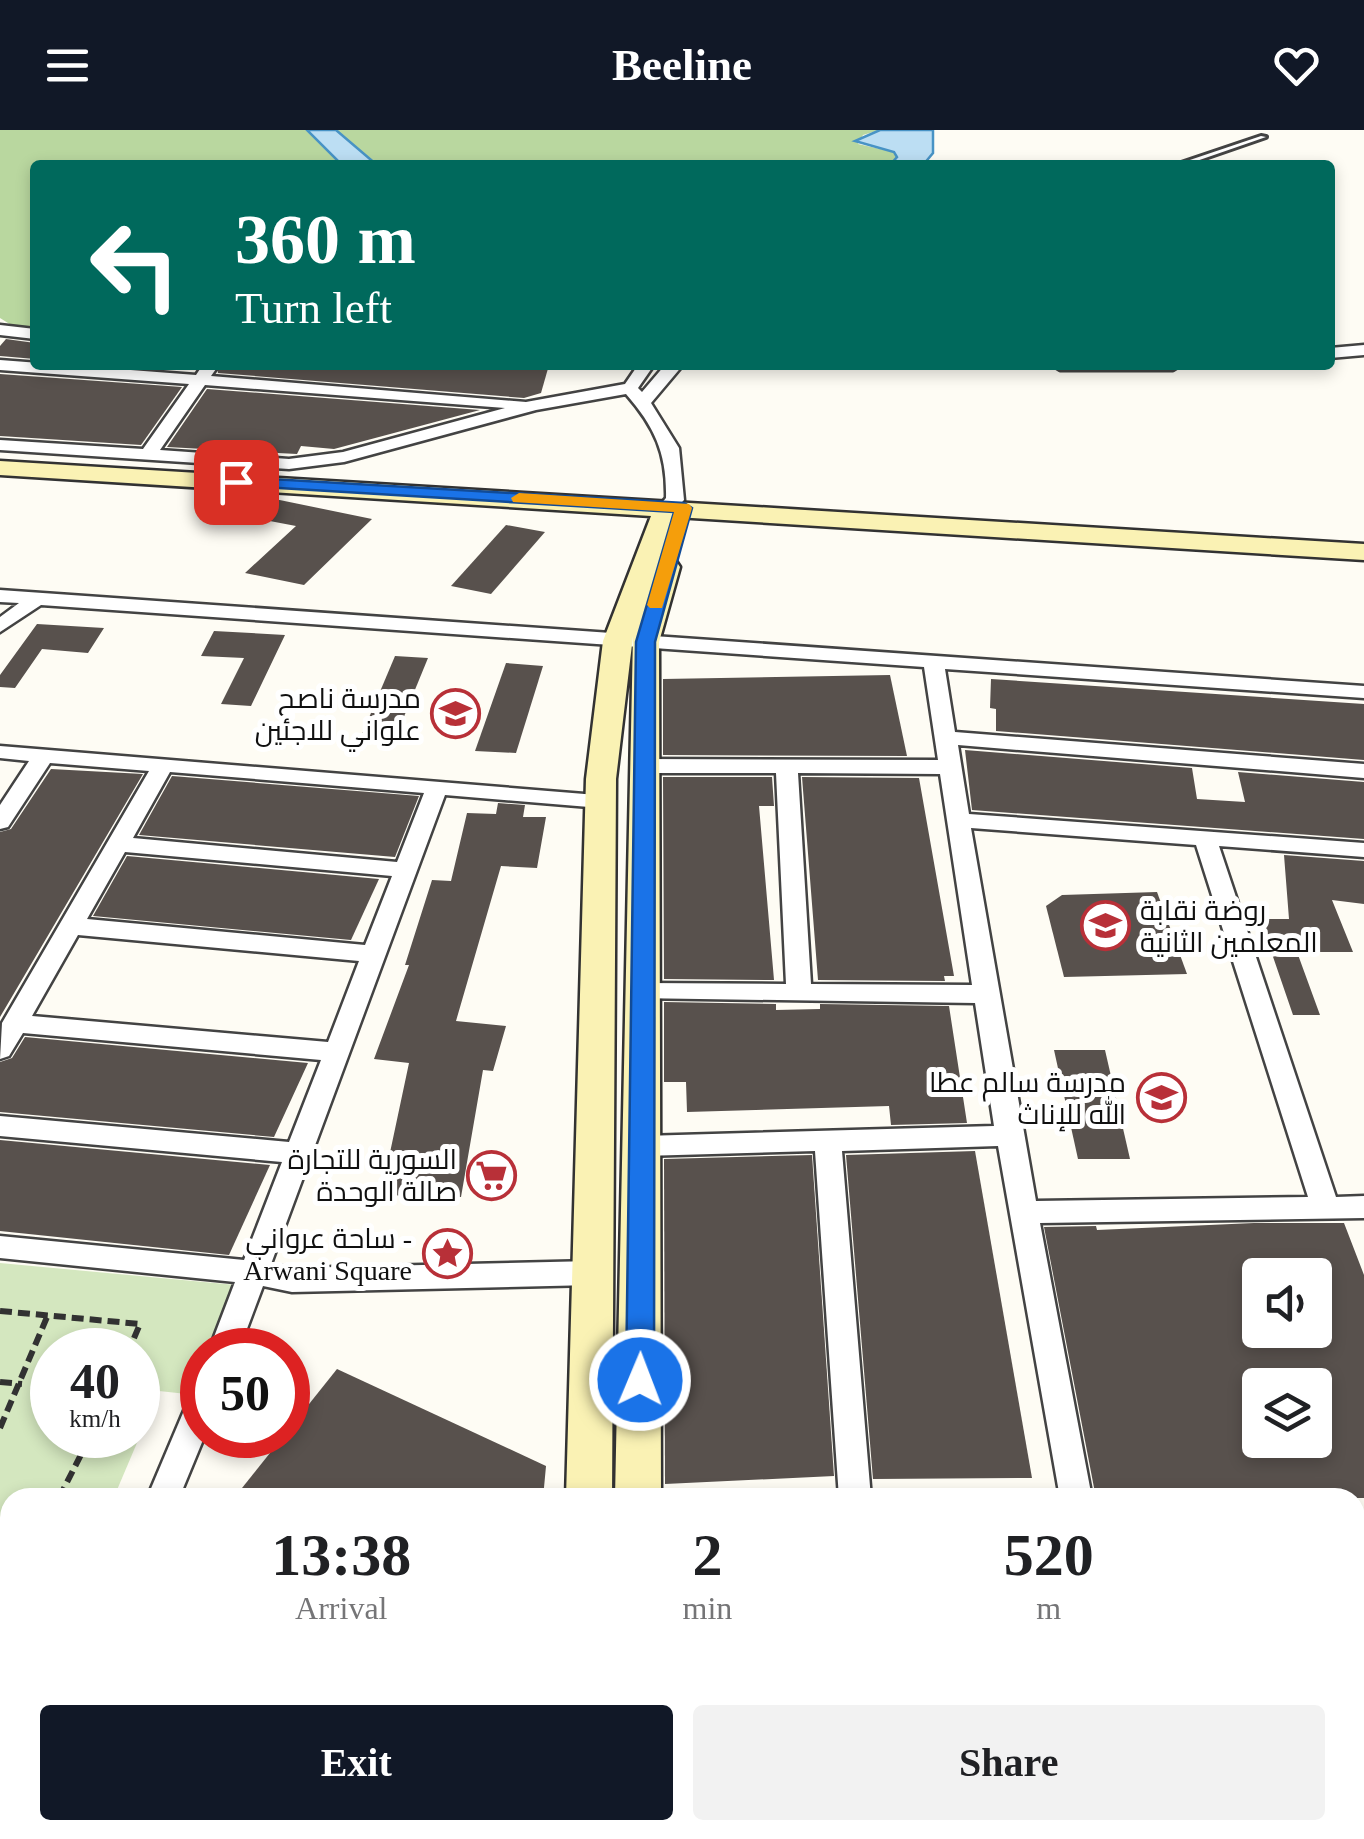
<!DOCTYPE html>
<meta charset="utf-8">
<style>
body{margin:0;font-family:"Times New Roman",Cairo,serif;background:#f2f2f2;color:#202124;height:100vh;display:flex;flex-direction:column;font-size:38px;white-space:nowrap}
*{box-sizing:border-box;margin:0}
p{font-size:32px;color:#757577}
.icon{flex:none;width:55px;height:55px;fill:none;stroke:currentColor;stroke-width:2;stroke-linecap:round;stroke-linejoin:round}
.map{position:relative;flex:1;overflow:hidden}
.details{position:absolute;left:0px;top:1358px;width:1365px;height:352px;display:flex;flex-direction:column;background:#fff;border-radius:30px 30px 0 0;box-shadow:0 5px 15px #0003}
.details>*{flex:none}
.guide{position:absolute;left:30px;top:30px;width:1305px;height:210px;border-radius:10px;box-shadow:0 5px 15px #0003;background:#00695c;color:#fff;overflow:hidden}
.fabs{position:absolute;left:1242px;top:1128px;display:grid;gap:20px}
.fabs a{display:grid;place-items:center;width:90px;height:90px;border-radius:10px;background:#fff;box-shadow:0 5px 15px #0003;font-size:50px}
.speed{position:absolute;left:30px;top:1198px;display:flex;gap:20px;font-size:50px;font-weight:700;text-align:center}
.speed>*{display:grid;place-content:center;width:130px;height:130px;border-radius:50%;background:#fff;box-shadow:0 5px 15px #0003;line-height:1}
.speed small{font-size:25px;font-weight:400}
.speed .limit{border:15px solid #d22;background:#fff;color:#111}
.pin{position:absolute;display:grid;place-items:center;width:85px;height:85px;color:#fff;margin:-42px;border-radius:20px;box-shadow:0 5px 15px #0006}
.me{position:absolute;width:110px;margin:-55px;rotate:1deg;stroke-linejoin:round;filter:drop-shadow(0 0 8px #0008)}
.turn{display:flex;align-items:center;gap:35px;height:210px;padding:0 40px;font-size:45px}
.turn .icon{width:130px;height:130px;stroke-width:2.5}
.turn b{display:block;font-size:70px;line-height:85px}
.eta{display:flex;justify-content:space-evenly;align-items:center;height:170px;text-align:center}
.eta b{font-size:60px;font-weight:700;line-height:70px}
.button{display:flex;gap:20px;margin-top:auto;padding:20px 40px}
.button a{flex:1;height:115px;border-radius:10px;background:#111827;color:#fff;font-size:40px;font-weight:700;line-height:115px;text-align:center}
.button a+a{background:#f2f2f2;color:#202124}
header{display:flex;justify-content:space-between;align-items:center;height:130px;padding:0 40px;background:#111827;color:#fff;font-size:45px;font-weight:700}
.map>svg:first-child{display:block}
.green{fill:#d4e7bf;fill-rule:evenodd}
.forest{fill:#b9d79f}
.water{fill:#bcdef3;stroke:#4893c5;stroke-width:2.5}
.building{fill:#58514d;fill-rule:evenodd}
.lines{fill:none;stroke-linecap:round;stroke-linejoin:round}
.lane-casing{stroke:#434343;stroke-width:6}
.street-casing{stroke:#434343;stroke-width:5}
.secondary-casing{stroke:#323232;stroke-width:5}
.path{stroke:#323232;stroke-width:6;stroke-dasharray:12 6;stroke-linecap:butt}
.lane{fill:#fff;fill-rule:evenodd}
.street{fill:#fff;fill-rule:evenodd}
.secondary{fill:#faf2b4;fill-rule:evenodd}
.route{fill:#1a73e8;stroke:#114b97;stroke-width:2.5}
.slow{fill:#f59e0b}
.labels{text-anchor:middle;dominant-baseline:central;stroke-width:10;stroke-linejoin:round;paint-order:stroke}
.poi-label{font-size:28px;fill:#101010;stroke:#fff;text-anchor:end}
</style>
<header><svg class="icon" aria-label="menu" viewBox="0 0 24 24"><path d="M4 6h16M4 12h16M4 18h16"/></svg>Beeline<svg class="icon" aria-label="heart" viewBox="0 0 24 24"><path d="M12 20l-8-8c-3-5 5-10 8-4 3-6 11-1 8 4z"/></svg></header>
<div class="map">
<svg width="1364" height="1709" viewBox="0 0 1364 1709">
<rect width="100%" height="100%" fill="#fefcf4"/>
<path class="green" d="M0,1133L236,1155L213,1220H202V1248L196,1265L159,1261L114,1367L10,1368V1610L0,1621ZM52,1220H138V1305H52Z"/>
<g class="forest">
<polygon points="0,0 307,0 342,35 35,35 35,199 16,198 0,188"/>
<polygon points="336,0 880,0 863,5 858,14 894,22 897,26 890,35 377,35"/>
</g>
<g class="water">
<polygon points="307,0 336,0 377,35 342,35"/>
<polygon points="880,0 933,0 933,23 923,35 890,35 897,27 894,22 855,11"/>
</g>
<g class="building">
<polygon points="6,209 35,213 35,229 0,226 0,216"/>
<polygon points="217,235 549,235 541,263 524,268 218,243"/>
<polygon points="0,244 182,257 141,315 0,306"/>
<polygon points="207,259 480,280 334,319 301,316 297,324 167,317"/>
<polygon points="265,367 372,389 304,455 245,443 296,396 244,386"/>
<polygon points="506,395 545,402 491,464 451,456"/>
<polygon points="37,494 104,498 88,523 42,519 15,558 0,557 0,545"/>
<polygon points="214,501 285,505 251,576 221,574 244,528 201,526"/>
<polygon points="395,526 428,528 394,611 360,609"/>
<polygon points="506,533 543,536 516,623 475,621"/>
<polygon points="890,545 907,626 663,625 663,549"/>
<polygon points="991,549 1364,574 1364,630 996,601 996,579 990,578"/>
<polygon points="965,620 1192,638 1197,669 1245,672 1238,642 1364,652 1364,709 972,680"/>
<polygon points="51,639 143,644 0,887 0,702 11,699"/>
<polygon points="172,646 419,666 395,727 139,705"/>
<polygon points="663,647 772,647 774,676 759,676 774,850 664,849"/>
<polygon points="802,647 919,648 954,846 944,846 945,851 818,850"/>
<polygon points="498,673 525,675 523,687 546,687 537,738 501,736 456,891 506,896 493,941 483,940 461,1067 381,1065 409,933 374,929 409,835 405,835 432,750 451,751 467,683 496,684"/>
<polygon points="1284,725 1364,731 1364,774 1332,770 1353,822 1297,822 1320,885 1293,885 1260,789 1289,789"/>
<polygon points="127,726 379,749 351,810 93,786"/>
<polygon points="1157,762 1187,844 1064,847 1046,776 1062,765"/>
<polygon points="664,872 776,874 776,880 820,879 820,874 949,876 967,993 891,995 889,976 687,982 686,952 664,952"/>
<polygon points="25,907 308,933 274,1007 0,982 0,932 12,928"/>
<polygon points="1054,920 1105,920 1130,1029 1078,1029"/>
<polygon points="0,1010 270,1035 229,1125 0,1101"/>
<polygon points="975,1021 1032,1348 873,1349 846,1025"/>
<polygon points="812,1025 834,1346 665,1354 664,1029"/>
<path d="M1254,1093H1344L1364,1145V1368H1096L1044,1097L1096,1096L1097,1100ZM1260,1145H1315V1200H1260ZM1260,1255H1315V1310H1260Z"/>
<polygon points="337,1239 546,1336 543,1368 234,1368"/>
</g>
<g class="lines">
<defs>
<polygon id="lane" points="1261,6 1266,7 1185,35 1175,35"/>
<g id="street">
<polygon points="0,195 35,199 35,209 0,205"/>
<polygon points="1364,215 1364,225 1330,228 1330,218"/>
<path d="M0,230L196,245L202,236L211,235L216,239L211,246L526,272L625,254L638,235H654L638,258L642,262L665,235H683L651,273L679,318L684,370L673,381H661L658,377L666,368C667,324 655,297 626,264L536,280L344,332L289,339L0,320V310L143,319L189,254L0,240ZM205,255L505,278L343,322L289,329L160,320Z"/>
<polygon points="1052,235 1181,235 1173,240 1060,240"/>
<path d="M0,460L1364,556V568L945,539L955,602L1364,634V648L958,615L969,684L1364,713V727L1219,716L1336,1067L1364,1066V1088L1040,1093L1092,1368H1060L998,1016L842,1021L871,1368H839L815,1021L643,1026L633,1023L629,1016L633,1009L643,1006L994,996L975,873L635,868L631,862L644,853L786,854L776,643H643L632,636L643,629L938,630L924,537L41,475L0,502V487L19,473L0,472ZM798,643L940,644L972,855L811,854ZM971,698L1196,715L1308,1067L1036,1071Z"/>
<path d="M0,616L609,666L612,671L601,678L445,665L271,1134L292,1138L592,1131L602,1135L607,1143L602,1151L592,1155L292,1162L263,1156L239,1220H209L235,1152L0,1128V1106L244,1130L282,1032L0,1006V986L289,1012L321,930L23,903L9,926L0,929L2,893L149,641L50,633L8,697L0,699V675L29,631L0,628ZM170,642L424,663L397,732L133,708ZM125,722L392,746L365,815L87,789ZM78,805L359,831L328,912L32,886Z"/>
<polygon points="202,1260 205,1305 179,1368 147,1368 191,1264"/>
<rect x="1355" y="1629" width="9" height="36"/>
<polygon points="10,1636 10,1679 0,1683 0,1640"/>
<polygon points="1117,1700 1155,1700 1157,1709 1119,1709"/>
</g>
<g id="secondary">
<polygon points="0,331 1364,414 1364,430 676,387 660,431 676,431 680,437 659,512 661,1368 615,1368 633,506 616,649 612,1368 566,1368 586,649 603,511 651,386 0,345"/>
<rect x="560" y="1700" width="101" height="9"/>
</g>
</defs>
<use href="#lane" class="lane-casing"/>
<use href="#street" class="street-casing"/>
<use href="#secondary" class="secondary-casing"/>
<g class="path">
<polyline points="0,1181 140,1194 129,1220"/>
<polyline points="0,1252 22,1254"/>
<polyline points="0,1298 47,1187"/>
<polyline points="59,1368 91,1305"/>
<polyline points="0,1475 10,1457"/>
<polyline points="0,1478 10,1498"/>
<polyline points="0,1554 10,1553"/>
</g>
<use href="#lane" class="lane"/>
<use href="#street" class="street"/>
<use href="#secondary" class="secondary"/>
</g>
<polygon class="route" points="236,347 684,373 692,378 655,512 654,1250 650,1259 640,1262 630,1259 626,1250 636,512 674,382 230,355 230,349"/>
<polygon class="slow" points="519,363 689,374 692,378 662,478 650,478 647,475 674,382 513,372 511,368"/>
<defs>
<symbol id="school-ring" viewBox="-11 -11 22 22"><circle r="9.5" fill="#fff" stroke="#b83038" stroke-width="1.5"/><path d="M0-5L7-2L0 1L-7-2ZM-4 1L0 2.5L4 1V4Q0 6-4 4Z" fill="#b83038"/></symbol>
<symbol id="supermarket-ring" viewBox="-11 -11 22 22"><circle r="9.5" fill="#fff" stroke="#b83038" stroke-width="1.5"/><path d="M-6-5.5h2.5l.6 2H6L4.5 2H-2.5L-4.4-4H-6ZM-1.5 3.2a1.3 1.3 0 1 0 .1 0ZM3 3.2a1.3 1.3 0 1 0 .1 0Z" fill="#b83038"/></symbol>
<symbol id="sight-ring" viewBox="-11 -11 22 22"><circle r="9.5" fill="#fff" stroke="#b83038" stroke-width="1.5"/><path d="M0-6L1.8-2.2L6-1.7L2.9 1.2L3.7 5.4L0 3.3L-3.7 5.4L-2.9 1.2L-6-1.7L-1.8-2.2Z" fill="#b83038"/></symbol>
</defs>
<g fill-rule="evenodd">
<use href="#school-ring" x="428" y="556" width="55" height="55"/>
<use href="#school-ring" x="1078" y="768" width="55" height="55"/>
<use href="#school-ring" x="1134" y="940" width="55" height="55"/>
<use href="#supermarket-ring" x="464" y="1018" width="55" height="55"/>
<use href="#sight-ring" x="420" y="1096" width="55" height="55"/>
</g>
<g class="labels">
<g class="poi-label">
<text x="421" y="568">مدرسة ناصح<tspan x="421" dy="32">علواني للاجئين</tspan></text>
<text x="1140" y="780" text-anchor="start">روضة نقابة<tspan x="1140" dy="32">المعلمين الثانية</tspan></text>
<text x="1126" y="952">مدرسة سالم عطا<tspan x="1126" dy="32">الله للإناث</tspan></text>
<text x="457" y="1029">السورية للتجارة<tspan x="457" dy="32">صالة الوحدة</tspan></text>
<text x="412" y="1108">ساحة عرواني -<tspan x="412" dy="32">Arwani Square</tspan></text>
</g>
</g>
</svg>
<div class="fabs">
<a><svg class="icon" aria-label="sound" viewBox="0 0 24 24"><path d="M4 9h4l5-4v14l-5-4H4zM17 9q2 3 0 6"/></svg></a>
<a><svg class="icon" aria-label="layers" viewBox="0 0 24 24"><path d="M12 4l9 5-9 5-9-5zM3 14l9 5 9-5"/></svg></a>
</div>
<div class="speed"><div>40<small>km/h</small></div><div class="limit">50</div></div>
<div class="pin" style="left:236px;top:352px;background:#d93025"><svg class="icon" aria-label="arrive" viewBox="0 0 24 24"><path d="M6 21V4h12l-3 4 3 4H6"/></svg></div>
<svg class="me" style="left:640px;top:1250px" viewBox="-20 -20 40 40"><circle r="17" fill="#1a73e8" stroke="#fff" stroke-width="3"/><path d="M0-11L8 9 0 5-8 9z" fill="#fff"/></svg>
<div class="guide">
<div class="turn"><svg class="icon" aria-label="left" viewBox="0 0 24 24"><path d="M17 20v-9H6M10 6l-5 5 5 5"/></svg><div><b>360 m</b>Turn left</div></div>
</div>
<section class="details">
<div class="eta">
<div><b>13:38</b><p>Arrival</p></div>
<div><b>2</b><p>min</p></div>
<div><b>520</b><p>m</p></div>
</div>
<div class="button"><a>Exit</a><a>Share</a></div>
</section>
</div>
